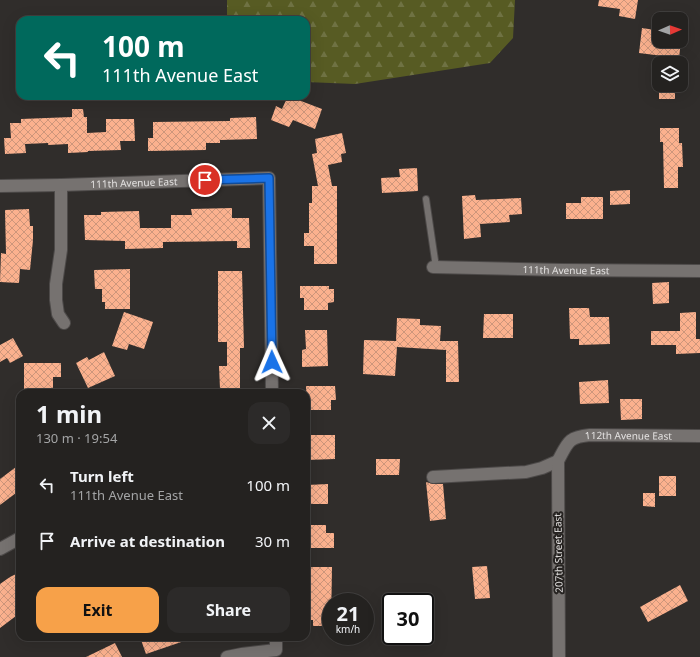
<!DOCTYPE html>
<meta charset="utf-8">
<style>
body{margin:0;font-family:"Noto Sans",sans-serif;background:#2c2a29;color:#f1f3f6;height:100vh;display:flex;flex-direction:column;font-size:15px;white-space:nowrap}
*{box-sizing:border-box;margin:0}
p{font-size:13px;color:#a3a4a5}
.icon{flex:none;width:22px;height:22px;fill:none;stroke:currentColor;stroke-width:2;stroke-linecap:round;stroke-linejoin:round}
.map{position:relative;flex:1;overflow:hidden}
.details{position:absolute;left:16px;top:389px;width:294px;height:252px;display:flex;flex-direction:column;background:#242220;border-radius:12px;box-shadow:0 4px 16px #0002,0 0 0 1px #413f3e}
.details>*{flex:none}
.hud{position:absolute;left:16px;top:16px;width:294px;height:84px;border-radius:12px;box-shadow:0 4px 16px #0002,0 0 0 1px #413f3e;background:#00695c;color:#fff;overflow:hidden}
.needle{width:26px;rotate:88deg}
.tools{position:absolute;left:652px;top:12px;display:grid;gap:8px}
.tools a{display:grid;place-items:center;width:36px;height:36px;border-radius:8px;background:#242220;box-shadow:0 4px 16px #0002,0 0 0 1px #413f3e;font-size:20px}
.speed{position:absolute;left:322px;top:593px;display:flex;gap:8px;font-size:20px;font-weight:700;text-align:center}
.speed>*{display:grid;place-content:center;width:52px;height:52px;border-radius:50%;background:#242220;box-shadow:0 4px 16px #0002,0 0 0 1px #413f3e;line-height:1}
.speed small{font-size:10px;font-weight:400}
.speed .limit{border:2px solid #111;border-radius:6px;background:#fff;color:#111}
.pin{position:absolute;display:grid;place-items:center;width:34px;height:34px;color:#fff;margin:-17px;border:2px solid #fff;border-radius:50%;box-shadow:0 1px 4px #0007}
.me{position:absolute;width:44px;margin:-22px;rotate:359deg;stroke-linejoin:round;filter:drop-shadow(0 0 3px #0008)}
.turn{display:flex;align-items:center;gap:14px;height:84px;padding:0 20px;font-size:18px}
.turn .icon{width:52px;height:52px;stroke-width:2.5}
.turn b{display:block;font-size:28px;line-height:34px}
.round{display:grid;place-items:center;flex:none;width:42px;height:42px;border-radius:12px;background:#2c2a29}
.headline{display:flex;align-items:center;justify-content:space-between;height:68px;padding:0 20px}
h1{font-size:24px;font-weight:700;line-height:30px}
.action{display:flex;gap:8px;margin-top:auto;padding:8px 20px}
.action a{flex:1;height:46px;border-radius:12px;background:#f7a149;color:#111;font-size:16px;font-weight:700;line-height:46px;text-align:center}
.action a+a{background:#2c2a29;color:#f1f3f6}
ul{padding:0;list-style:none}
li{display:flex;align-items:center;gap:12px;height:56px;padding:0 20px}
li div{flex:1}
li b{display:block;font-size:15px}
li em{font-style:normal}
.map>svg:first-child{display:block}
.forest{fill:url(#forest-firs)}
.building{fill:url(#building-cross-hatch)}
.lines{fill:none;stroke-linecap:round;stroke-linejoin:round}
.lane-casing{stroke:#4d4a49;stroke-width:8}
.street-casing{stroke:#4d4a49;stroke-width:14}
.lane{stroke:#767270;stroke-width:6}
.street{stroke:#767270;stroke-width:12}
.route-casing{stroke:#114b97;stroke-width:10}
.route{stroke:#1a73e8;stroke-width:7}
.labels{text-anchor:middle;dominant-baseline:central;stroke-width:4;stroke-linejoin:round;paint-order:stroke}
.street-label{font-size:10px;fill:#e3e1e0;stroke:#262321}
</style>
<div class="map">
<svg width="700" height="657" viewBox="0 0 700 657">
<defs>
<pattern id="forest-firs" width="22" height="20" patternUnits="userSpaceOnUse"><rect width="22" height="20" fill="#575b23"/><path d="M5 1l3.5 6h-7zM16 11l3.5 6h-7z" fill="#6f7243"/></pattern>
<pattern id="building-cross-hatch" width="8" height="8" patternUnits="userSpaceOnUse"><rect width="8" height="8" fill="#fbb18e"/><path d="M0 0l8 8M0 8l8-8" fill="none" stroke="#cd967b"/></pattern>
</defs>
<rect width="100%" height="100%" fill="#302d2b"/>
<polygon class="forest" points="227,0 515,0 513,38 490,63 355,84 306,82 306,20 227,20"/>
<g class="building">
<polygon points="599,0 638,0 635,19 619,16 620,9 598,6"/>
<polygon points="642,28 655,30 655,34 659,34 659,41 681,41 679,58 639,53"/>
<rect x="659" y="85" width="16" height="14"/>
<polygon points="288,96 322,109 315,129 293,120 289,127 271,120 276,106 282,109"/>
<polygon points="72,109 83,109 84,117 87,117 87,133 106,132 106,119 134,119 135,141 120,141 121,150 88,151 88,152 68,153 68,144 48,145 48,143 25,144 26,153 5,154 4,138 11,138 10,123 21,123 21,119 72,117"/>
<polygon points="256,117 257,139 220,140 220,143 206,143 206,150 148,151 148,138 153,138 153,122 230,121 230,118"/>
<polygon points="660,128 679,128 679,143 682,143 683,167 678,167 678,188 664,188 663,142 660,142"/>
<polygon points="342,133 346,153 341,154 342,162 328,165 332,186 337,186 337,264 314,264 314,246 304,246 304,233 309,233 309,203 312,203 312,186 318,186 312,154 317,153 315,139"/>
<polygon points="417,168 418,191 382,193 381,178 400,177 399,169"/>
<polygon points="630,190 630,204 610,205 610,191"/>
<polygon points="475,195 476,200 521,198 522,214 509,215 510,222 480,224 481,237 464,239 462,196"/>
<polygon points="581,197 603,197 603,219 566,219 566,203 581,203"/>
<polygon points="232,208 232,218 249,218 250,248 237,248 237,241 163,242 163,248 125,249 125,241 85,240 84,215 101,215 101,212 139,211 140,228 171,228 171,215 192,215 191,209"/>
<polygon points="29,209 30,226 33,226 33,240 30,270 20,269 19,283 0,282 1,253 6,254 5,210"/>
<polygon points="130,269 130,309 105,309 105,302 102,302 102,289 95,289 94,270"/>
<polygon points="218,271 242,271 244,348 240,348 240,389 220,389 219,366 227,366 227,342 218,342"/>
<polygon points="669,282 669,303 653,304 652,283"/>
<polygon points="300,286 329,286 329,289 334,289 334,302 328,303 328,310 304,310 304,298 300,298"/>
<polygon points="569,308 589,308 590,317 609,317 610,344 579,345 579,339 570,339"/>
<polygon points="124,312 153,322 144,349 129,344 127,350 112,346"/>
<polygon points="696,312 696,339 700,339 700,353 676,354 676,345 651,345 651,331 680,331 680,313"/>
<polygon points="484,314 513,314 513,338 483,338"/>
<polygon points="397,318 420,319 420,325 441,326 440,341 458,341 459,382 446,382 446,350 397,347 395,376 363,374 364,340 396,341"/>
<polygon points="305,330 327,330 328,366 302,367 302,350 306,349"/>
<polygon points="13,338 23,356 10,363 7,358 0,362 0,345"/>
<polygon points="104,352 115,376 88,388 76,363 87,357 89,360"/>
<polygon points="24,363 61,363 61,377 53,377 53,391 24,391"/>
<polygon points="608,380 609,403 580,404 579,382"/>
<polygon points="306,386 335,386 336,400 331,400 331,410 307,410"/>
<polygon points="620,399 642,399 642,419 621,420"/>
<polygon points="306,435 335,435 335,459 306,460"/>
<polygon points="376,459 400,459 399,475 376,475"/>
<polygon points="20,464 20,490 0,505 0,479"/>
<rect x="659" y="476" width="17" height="20"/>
<polygon points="426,482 433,484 443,484 446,519 430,521"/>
<polygon points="328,484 328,504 306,504 307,485"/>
<polygon points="643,493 655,493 655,507 643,506"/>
<polygon points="306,525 326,525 326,533 334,533 334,548 306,548"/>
<polygon points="487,566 490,598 475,599 472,567"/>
<polygon points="306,567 332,567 331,626 313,626 313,620 308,620"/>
<polygon points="20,572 20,613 0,628 0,584 10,577"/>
<polygon points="680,585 688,601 648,622 640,607"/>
<polygon points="140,637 190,637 190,639 146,654"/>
<polygon points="115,643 122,657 86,657"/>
</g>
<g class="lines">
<defs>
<polyline id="lane" points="426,199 436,267"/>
<g id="street">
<polyline points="61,185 61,250 56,284 56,300 58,314 64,323"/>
<path id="s1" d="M0,186L61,185L269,178L272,393"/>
<path id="s2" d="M433,267L562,270L700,271"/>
<polyline points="433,477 526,472 542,468 558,461"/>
<polyline points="0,549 20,538"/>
<polyline points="227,657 242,654 276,650 276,637"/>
<path id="s3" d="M559,657L558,461C568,442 568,437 590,435L700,436"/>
</g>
</defs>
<use href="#lane" class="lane-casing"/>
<use href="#street" class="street-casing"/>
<use href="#lane" class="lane"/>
<use href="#street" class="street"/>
</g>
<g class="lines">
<defs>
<polyline id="route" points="205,180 269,178 272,362"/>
</defs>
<use href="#route" class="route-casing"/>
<use href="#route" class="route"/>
</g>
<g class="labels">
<g class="street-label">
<text stroke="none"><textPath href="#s1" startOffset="134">111th Avenue East</textPath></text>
<text stroke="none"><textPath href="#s2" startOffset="133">111th Avenue East</textPath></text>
<text stroke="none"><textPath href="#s3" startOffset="279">112th Avenue East</textPath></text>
<text transform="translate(558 553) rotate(-91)">207th Street East</text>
</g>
</g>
</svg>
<div class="tools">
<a><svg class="needle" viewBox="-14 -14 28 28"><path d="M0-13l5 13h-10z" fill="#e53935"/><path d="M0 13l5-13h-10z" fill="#a3a4a5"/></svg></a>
<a><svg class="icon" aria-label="layers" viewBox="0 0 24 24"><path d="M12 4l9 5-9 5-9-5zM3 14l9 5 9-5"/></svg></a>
</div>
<div class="speed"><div>21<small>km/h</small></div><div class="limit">30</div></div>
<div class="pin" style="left:205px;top:180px;background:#d93025"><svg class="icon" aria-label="arrive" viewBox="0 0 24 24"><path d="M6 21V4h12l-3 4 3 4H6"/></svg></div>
<svg class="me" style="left:272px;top:362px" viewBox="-20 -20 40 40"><path d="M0-17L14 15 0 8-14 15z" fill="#1a73e8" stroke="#fff" stroke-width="4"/></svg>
<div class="hud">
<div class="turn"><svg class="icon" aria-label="left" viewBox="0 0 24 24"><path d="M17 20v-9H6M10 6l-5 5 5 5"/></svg><div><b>100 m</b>111th Avenue East</div></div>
</div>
<section class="details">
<div class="headline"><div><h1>1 min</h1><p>130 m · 19:54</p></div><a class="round"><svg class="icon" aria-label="close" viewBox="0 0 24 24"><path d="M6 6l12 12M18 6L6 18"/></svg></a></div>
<ul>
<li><svg class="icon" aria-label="left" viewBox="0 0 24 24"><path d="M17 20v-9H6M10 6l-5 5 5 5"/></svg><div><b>Turn left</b><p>111th Avenue East</p></div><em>100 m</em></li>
<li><svg class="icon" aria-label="arrive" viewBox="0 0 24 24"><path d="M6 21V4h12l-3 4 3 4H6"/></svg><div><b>Arrive at destination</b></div><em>30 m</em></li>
</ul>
<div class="action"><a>Exit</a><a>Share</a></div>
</section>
</div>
